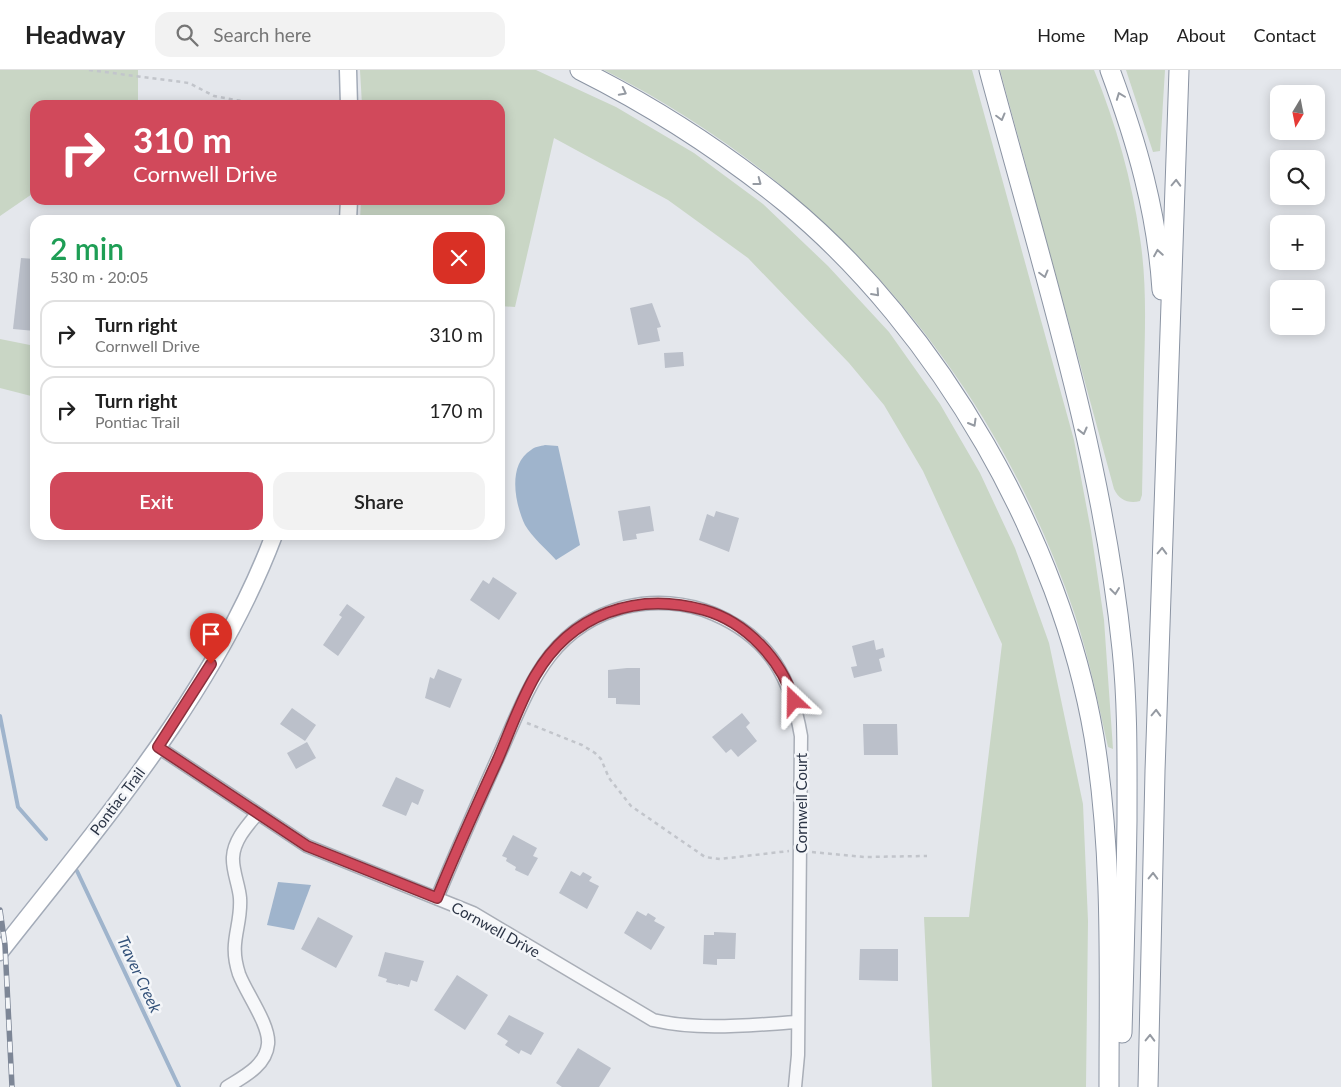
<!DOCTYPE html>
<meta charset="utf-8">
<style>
body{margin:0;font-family:Lato,sans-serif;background:#f2f2f2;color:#222;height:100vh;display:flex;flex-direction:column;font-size:19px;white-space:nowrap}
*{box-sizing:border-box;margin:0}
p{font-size:16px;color:#767676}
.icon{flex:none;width:28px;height:28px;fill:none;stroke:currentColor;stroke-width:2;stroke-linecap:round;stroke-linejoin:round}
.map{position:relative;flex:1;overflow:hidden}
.sheet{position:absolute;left:30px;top:145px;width:475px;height:325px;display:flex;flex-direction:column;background:#fff;border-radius:15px;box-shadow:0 2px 12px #0003}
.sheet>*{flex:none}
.hud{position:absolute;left:30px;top:30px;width:475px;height:105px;border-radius:15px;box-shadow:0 2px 12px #0003;background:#d1495b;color:#fff;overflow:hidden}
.needle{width:32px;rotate:190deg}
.controls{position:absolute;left:1270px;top:15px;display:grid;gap:10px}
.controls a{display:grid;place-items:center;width:55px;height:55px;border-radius:10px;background:#fff;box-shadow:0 2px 12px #0003;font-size:25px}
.pin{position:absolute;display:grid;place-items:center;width:42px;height:42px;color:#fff;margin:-51px -21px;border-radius:50% 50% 50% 0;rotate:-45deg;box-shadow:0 0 5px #0007}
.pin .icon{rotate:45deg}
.me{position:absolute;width:55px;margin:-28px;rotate:337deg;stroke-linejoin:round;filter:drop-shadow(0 0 4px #0008)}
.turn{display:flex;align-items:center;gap:18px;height:105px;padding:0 20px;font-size:22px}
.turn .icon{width:65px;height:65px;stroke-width:2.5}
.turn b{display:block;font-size:35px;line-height:42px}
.round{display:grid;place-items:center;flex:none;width:52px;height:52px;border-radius:15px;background:#f2f2f2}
.head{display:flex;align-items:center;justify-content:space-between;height:85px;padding:0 20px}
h1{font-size:30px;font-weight:600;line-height:38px;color:#1e9e55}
.button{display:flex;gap:10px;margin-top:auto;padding:10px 20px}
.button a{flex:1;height:58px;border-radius:15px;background:#d1495b;color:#fff;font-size:20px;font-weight:600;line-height:58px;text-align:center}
.button a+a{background:#f2f2f2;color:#222}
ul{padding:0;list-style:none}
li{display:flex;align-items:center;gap:15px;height:68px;margin:0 10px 8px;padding:0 10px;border:2px solid #e0e0e0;border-radius:15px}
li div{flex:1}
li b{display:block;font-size:19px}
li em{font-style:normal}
header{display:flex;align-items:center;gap:30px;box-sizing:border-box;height:70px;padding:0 25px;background:#fff;border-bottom:1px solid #e0e0e0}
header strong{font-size:24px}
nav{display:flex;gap:28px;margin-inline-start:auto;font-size:18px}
.search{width:350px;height:45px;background:#f2f2f2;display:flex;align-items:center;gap:12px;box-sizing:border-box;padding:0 18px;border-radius:15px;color:#767676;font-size:19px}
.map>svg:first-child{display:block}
.green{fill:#c9d6c5}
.water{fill:#9fb4cc}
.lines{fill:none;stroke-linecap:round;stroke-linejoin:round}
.stream{stroke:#9fb4cc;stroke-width:4}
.building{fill:#bbc0ca}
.minor-casing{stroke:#a9aeb7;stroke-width:15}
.major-casing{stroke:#a3abb8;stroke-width:19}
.highway-casing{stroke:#8b94a3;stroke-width:21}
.path{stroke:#c2c5cb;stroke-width:2.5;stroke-dasharray:4 4;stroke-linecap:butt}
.minor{stroke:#f7f8fa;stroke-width:12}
.major{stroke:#fff;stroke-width:16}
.highway{stroke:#fff;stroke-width:19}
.rail-casing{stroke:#7d8696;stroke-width:5.5}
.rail{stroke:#f4f6f9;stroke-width:4;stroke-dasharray:11;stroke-linecap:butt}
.oneway{stroke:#959aa2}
.route-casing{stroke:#882f3b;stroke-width:12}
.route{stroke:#d1495b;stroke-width:9}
.labels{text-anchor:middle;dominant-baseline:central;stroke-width:5;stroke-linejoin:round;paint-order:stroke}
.street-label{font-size:15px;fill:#2b3445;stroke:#f4f6f9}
.water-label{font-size:16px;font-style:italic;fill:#34527a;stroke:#f4f6f9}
</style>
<header>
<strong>Headway</strong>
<div class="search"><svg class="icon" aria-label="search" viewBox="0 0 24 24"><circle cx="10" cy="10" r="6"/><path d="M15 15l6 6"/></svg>Search here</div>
<nav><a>Home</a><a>Map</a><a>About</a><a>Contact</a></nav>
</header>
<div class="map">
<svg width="1341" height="1017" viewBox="0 0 1341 1017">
<rect width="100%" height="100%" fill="#e4e7ec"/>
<g class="green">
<polygon points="0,0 138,0 138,35 35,35 35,122 0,146"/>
<polygon points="360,0 536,0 616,37 694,83 763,134 828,196 889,262 940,334 980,403 1015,478 1049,573 1083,734 1088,851 1086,1017 932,1017 924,847 969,847 1002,574 923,401 884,335 849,293 748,188 668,130 554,68 515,237 500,236 500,150 360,150 361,130 500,130 500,35 362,35"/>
<path d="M604,0H972L1074,370L1091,461L1104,550L1113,679L1108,677C1098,632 1089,588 1075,545C994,305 830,115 604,0Z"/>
<path d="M1000,0H1094C1116,54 1132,110 1140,168C1147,213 1145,258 1144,304C1143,345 1143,385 1142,425L1140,431C1129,434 1119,430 1114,419Z"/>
<polygon points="1126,0 1165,0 1160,81 1153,82"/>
<polygon points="0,269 35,276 35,327 0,318"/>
</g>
<g class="water">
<path d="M545,375L558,376L580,475L556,490C546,479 532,467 525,455C515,434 507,395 531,380C534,377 541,376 545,375Z"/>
<polygon points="278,812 311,815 294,860 267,855"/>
</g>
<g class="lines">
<g class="stream">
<polyline points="0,646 18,737 46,769"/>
<polyline points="77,801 179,1017"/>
</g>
</g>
<g class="building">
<polygon points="21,188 35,189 35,261 13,259"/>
<polygon points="652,233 661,257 657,258 660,271 638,275 630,238"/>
<polygon points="683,282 684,296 665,298 664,283"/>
<polygon points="650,436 654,461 636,464 637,469 623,471 618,441"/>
<polygon points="716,441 739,448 729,482 699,470 707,444 714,447"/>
<polygon points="493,507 517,523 499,550 470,530 483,510 489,514"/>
<polygon points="347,534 365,547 338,586 323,575 342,547 339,545"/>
<polygon points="874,570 876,580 883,578 885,587 879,589 882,601 854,608 851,597 857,596 852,576"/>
<polygon points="627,598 640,598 640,635 616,634 616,628 608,628 608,600"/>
<polygon points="438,599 462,609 450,638 425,628 430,607 434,609"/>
<polygon points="292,638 316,655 305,671 280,654"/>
<polygon points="742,643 750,653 746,657 757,671 738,687 731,679 726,683 712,667"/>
<polygon points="863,654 897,654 898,685 864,685"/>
<polygon points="307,672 316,688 296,699 287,683"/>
<polygon points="396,707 424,720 418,735 412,732 406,746 382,736"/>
<polygon points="513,765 537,778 533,786 538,788 528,806 515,800 516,797 506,791 507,788 502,786"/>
<polygon points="571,801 580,806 583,802 592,807 589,811 599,816 587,839 559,823"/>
<polygon points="637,841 646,846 648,843 656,848 654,851 665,857 651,880 624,863"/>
<polygon points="318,847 353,866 336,898 301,879"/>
<polygon points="714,862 736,863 735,889 717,889 717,895 703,894 704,865 714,865"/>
<polygon points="860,879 898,879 898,911 859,910"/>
<polygon points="385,882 424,891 417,912 411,910 409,917 398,914 398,915 386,912 387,909 378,906"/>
<polygon points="457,905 488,925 465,960 434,940"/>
<polygon points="509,945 544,963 531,985 521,980 519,984 505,975 508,971 497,964"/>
<polygon points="578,978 611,998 599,1017 562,1017 556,1013"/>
</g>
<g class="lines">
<defs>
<g id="minor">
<path d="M158,677L307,776L473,843L653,950C700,961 750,955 797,952"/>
<path d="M437,828C456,782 476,737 496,692C527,625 544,558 625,537C654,530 686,532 714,544C770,568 791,608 801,666L798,985L795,1017"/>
<path d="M227,1017C243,1007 266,996 268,974C270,955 246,923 239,904C228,871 242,857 240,828C239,815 232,800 233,787C234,770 247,756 257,744"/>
</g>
<g id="major">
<polyline points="348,0 349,35"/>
<polyline points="348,150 349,130"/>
<path d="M0,882C102,752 215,622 274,465"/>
</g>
<g id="highway">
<path d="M580,0C654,37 722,81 786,133C939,259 1061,472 1094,667C1113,783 1109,900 1109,1017"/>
<path d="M989,0C1040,191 1102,382 1122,579C1128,636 1127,694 1127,751C1126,822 1124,892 1122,963"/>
<path d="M1110,0C1137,73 1157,142 1162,220"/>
<polyline points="1148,1017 1155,701 1179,0"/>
</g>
</defs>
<use href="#minor" class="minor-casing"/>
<use href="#major" class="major-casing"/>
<use href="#highway" class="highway-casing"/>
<g class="path">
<polyline points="89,0 189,13 214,26 247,32 248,35"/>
<polyline points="527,653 582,675 595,683 601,689 609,708 631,736 705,787 720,789 789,781"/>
<polyline points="812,782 864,787 927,786"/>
</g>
<use href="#minor" class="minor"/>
<use href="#major" class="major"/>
<use href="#highway" class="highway"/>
<defs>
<polyline id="rail" points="0,840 5,875 12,1017"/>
</defs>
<use href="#rail" class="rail-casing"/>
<use href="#rail" class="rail"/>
</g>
<defs><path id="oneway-chevron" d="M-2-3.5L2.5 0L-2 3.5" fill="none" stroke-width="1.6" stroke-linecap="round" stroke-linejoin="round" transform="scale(1.25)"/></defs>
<g class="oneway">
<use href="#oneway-chevron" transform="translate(623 22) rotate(27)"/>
<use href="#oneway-chevron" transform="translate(1120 26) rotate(-111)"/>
<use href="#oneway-chevron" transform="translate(1001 47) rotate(75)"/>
<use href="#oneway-chevron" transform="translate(758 112) rotate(37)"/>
<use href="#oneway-chevron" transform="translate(1176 113) rotate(-88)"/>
<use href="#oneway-chevron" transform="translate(1158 183) rotate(-99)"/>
<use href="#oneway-chevron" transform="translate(1044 204) rotate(75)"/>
<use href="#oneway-chevron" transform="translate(876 223) rotate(48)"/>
<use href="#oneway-chevron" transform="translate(973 353) rotate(60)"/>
<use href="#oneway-chevron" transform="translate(1083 361) rotate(76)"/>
<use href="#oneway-chevron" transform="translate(1162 481) rotate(-88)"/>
<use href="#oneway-chevron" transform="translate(1115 521) rotate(83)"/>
<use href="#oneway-chevron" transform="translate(1156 643) rotate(-88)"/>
<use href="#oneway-chevron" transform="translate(1153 806) rotate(-89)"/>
<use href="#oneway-chevron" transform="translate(1150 968) rotate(-89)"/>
</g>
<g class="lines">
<defs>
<path id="route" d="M211,594L158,677L307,776L437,828C456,781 477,735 498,689C510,661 520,632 535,606C571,544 636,521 704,540C746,552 781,589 794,631"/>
</defs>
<use href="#route" class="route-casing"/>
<use href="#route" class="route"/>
</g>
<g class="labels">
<g class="street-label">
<text transform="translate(117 731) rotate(-53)">Pontiac Trail</text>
<text transform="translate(801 733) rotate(-90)">Cornwell Court</text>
<text transform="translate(496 859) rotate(29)">Cornwell Drive</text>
</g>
<g class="water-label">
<text transform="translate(140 904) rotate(65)">Traver Creek</text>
</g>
</g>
</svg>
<div class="controls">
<a><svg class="needle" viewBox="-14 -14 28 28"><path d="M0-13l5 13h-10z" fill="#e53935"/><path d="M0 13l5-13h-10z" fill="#767676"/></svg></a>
<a><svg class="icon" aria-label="search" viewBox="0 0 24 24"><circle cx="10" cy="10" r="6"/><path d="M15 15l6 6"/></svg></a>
<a>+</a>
<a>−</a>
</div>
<div class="pin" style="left:211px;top:594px;background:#d93025"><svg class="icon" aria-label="arrive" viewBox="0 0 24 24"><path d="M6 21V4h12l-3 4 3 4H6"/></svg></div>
<svg class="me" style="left:794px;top:631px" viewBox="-20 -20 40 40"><path d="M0-17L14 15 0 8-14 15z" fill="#d1495b" stroke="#fff" stroke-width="4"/></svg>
<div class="hud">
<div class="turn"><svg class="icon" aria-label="right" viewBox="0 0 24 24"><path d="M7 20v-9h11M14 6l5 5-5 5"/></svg><div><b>310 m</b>Cornwell Drive</div></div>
</div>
<section class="sheet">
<div class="head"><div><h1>2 min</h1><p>530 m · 20:05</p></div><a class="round" style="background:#d93025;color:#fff"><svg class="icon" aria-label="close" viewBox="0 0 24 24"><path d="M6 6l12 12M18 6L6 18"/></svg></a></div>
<ul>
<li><svg class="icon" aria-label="right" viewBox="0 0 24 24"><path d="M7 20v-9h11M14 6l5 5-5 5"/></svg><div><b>Turn right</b><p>Cornwell Drive</p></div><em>310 m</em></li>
<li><svg class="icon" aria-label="right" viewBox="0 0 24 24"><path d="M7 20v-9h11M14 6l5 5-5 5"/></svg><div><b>Turn right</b><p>Pontiac Trail</p></div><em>170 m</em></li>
</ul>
<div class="button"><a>Exit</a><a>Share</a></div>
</section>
</div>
